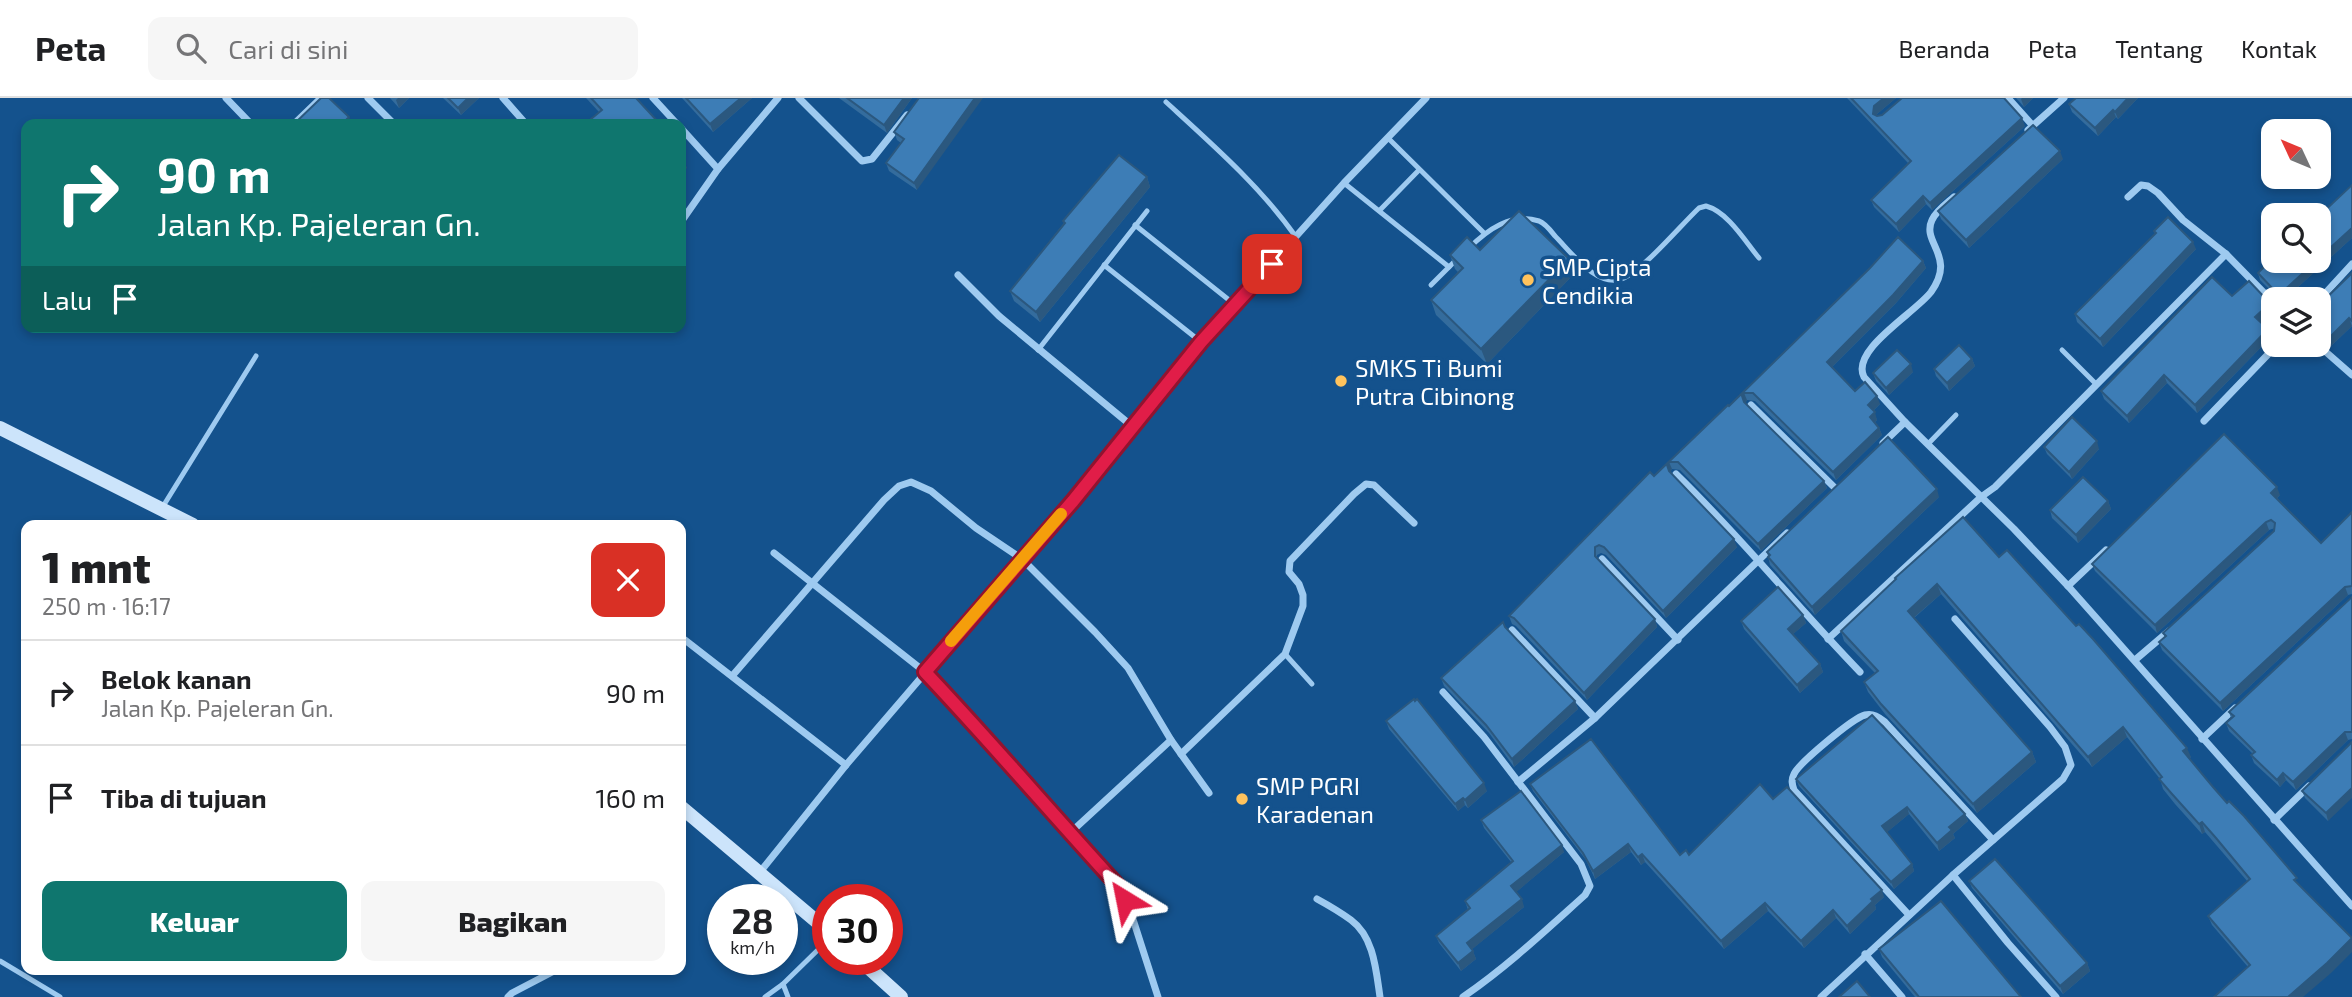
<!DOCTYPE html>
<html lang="id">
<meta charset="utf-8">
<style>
body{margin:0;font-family:"Exo 2",sans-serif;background:#f6f6f6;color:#202124;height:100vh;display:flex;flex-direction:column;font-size:26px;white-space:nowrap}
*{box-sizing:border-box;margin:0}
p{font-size:23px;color:#757577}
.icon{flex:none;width:38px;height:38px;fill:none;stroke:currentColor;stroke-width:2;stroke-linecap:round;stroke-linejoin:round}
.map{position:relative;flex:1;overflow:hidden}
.panel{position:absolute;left:21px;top:422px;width:665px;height:455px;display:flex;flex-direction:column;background:#fff;border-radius:14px;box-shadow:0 4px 10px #0003}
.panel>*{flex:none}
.guide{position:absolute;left:21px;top:21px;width:665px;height:214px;border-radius:14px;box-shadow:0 4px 10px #0003;background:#0f766e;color:#fff;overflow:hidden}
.needle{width:46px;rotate:314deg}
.tools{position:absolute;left:2261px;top:21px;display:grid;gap:14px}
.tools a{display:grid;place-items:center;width:70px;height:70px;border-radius:14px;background:#fff;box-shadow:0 4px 10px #0003;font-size:35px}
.speed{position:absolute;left:707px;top:786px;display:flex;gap:14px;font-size:35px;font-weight:700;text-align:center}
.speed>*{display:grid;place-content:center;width:91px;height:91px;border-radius:50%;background:#fff;box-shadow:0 4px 10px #0003;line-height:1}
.speed small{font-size:18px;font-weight:400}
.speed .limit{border:10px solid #d22;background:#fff;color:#111}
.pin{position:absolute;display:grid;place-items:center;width:60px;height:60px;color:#fff;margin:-30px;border-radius:14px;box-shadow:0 4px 10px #0006}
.me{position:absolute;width:77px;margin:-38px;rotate:325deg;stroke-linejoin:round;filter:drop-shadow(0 0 5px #0008)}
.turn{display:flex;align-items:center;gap:24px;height:147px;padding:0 21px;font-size:32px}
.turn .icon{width:91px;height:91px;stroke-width:2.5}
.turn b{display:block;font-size:49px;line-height:60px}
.then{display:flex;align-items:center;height:66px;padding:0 21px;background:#0003;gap:14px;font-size:26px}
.round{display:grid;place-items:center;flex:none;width:74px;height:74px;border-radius:14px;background:#f6f6f6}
.headline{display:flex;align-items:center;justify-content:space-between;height:119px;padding:0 21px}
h1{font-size:42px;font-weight:800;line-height:52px}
.button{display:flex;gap:14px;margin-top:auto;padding:14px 21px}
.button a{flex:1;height:80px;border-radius:14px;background:#0f766e;color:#fff;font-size:28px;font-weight:800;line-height:80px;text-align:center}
.button a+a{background:#f6f6f6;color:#202124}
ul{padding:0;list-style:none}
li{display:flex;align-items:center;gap:21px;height:105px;padding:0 21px;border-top:2px solid #e0e0e0}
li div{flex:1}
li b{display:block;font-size:26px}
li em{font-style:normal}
header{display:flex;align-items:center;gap:42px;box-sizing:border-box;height:98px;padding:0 35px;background:#fff;border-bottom:2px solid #e0e0e0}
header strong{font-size:33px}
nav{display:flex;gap:38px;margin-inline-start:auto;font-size:24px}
.search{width:490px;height:63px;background:#f6f6f6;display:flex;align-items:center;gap:18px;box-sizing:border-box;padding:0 24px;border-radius:14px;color:#757577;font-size:26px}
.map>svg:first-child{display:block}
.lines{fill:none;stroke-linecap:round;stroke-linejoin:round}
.lane{stroke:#9ecaf0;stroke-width:5}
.street{stroke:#9ecaf0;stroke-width:7}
.secondary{stroke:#cce4fb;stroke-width:14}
.wall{fill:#346c9d}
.shaded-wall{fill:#2b587f}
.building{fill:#3d7db6;stroke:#2b587f;stroke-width:2}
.route-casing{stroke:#92132f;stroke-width:18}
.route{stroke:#e11d48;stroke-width:12}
.slow{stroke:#f59e0b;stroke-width:12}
.poi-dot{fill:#ffc35d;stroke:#14528d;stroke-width:2.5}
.labels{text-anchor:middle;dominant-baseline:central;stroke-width:7;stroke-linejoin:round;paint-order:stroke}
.poi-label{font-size:24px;fill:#fff;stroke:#14528d;text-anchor:start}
</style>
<header>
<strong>Peta</strong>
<div class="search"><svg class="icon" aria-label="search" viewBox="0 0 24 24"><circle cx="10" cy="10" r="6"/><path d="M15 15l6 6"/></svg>Cari di sini</div>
<nav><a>Beranda</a><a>Peta</a><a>Tentang</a><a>Kontak</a></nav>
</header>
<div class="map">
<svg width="2352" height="899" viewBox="0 0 2352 899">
<rect width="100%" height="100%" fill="#14528d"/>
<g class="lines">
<g class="lane">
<path d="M1166,4C1212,46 1260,88 1296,139"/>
<polyline points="1388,40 1484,135"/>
<polyline points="1344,85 1449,169"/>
<polyline points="1380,112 1419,72"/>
<polyline points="1135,127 1234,206"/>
<path d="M1468,151C1487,132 1511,114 1539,123C1545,125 1551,133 1555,138C1571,154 1598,192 1624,180C1644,171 1681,127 1699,110L1706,108C1728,114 1745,143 1759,160"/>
<polyline points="1104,167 1201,244"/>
<polyline points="1431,187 1456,162"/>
<polyline points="1038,252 1147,113"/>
<polyline points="2062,252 2096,286"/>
<polyline points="1928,346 1956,317"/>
<polyline points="162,410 256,258"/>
<polyline points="1285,556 1312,586"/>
<polyline points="0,863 60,899"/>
<polyline points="783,886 788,899"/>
<polyline points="765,899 783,886 828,842"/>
</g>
<g class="street">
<polyline points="226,0 251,26"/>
<polyline points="368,0 394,26"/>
<polyline points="503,0 526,26"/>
<polyline points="653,0 677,26"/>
<polyline points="799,0 862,63 872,61 907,17"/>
<polyline points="2008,0 2033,28"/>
<polyline points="294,26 321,0"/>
<polyline points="681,30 718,71 778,0"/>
<polyline points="2028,32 2064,0"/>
<polyline points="2128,99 2141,87 2148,88 2158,95 2183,122 2226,156 2273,204"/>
<polyline points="681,124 718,71"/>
<polyline points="958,177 999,218 1133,329"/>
<polyline points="2319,202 2352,166"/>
<polyline points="102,231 103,229"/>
<polyline points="2318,247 2352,277"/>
<polyline points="1751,307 1835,390"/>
<polyline points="2204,323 2277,247"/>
<polyline points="1905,324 2014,431 2068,488 2352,808"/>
<path d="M1883,345L1905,324L1864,279C1850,252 1915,215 1931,194C1957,158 1921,145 1932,122C1936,113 1946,106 1954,99"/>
<path d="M1676,376C1740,438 1797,509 1860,574"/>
<polyline points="774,455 925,574 980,632 1044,708 1119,789 1131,815 1158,899"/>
<polyline points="1602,461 1678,542"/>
<polyline points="2068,488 2106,452"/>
<polyline points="1512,532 1595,620"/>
<polyline points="1828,541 1981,399 1995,389 2226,156"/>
<polyline points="685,542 846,667"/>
<polyline points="2135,562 2169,533"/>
<polyline points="733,577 884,402 899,388 911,384 931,393 976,430 1022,461 1095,534 1128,570 1171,642 1209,695"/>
<path d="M1443,594L1484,639L1581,766L1590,788L1585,797C1546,832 1507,869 1463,899"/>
<polyline points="2202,641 2235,610"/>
<polyline points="1181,656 1285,556 1303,508 1303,497 1299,486 1289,474 1290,463 1354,396 1366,386 1374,387 1414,425"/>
<polyline points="1518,684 1595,620 1787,435"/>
<polyline points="2274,722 2309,688"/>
<polyline points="1070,735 1171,642"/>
<polyline points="760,774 846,667 1073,403 1201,244 1344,85 1426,0"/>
<polyline points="1953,777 2008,845 2056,899"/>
<path d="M1317,801C1328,807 1340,814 1351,822C1374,839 1376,872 1380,899"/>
<path d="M1909,817L1794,692C1792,686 1791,682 1794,676C1799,665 1853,620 1865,617C1873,615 1879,619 1885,624L1993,742"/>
<polyline points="1865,856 1902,899"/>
<polyline points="508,899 512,895 556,872"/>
<polyline points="1821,899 1953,777 2063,681 2071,667 2065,649 2050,629 1955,521"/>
</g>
<g class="secondary">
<polyline points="0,330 193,427"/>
<polyline points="681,709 828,833"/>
<polyline points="859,861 901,899"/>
</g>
</g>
<g class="wall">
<polygon points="390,0 409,0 399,10"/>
<polygon points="443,0 479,0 461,17"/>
<polygon points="586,0 636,0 599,14"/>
<polygon points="682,0 752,0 713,34"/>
<polygon points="839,0 912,0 887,35"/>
<polygon points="919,0 917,92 889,73 886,65 901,45 897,42 894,34"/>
<polygon points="1847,0 1896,0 1877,16 1877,18 2025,28 1932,112 1926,106 1899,134 1874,109 1871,102 1908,65"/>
<polygon points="2016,0 2033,0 2024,9"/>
<polygon points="2138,0 2118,21 2116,19 2098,38 2072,14 2069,6"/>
<polygon points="2063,61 1969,150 1941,121 1938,113"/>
<polygon points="1147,79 1150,89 1040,224 1014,203 1010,193 1064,125 1063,123"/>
<polygon points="2352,87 2352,140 2285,201 2273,201 2273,212 2261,224 2268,231 2271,239 2197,315 2167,285 2129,325 2104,301 2101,293 2212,179 2232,198 2249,183 2266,201 2274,201 2276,198 2260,182 2258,175 2273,160 2273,163 2319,163 2319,118"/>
<polygon points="2154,133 2196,151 2103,249 2077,224 2075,216 2155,136"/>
<polygon points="1480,152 1574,176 1487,266 1436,217 1431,202 1458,174 1455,171 1450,157"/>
<polygon points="1923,163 1926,170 1896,205 1832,269 1855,293 1880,306 1873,313 1877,322 1875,324 1879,330 1882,337 1836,382 1755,303 1747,302 1745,305 1824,383 1827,390 1761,453 1680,372 1672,371 1670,374 1737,449 1666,520 1606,457 1601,455 1597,457 1597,460 1655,521 1657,529 1587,602 1516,528 1512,526 1509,518 1654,378 1729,308 1870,170"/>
<polygon points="2352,175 2352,228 2330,249 2319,239 2319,207"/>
<polygon points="1972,261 1975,268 1949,293 1936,278 1934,271"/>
<polygon points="1913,274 1889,297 1876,283 1873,275"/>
<polygon points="2044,349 2099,351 2072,381 2047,356"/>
<polygon points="2280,397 2277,400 2321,445 2352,414 2352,496 2348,497 2223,613 2162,552 2159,544 2165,539 2163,535 2274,433 2275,430 2269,432 2157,535 2095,473 2092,466"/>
<polygon points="1939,399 1815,517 1770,467 1767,454"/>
<polygon points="2108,403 2111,411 2078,445 2052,420 2050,412"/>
<polygon points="1999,459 2191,659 2189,661 2331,875 2248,869 2212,827 2208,818 2248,784 2205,734 2202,736 2175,706 2163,691 2160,681 2127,639 2092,669 1941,496 1914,520 2032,654 2036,664 1977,715 1885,616 1868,594 1864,584 1875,575 1844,543 1841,533 1895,482 1895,480"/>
<polygon points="2352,499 2352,641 2348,642 2296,692 2286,682 2280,689 2254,665 2251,657 2253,656 2229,633 2226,625 2231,620 2229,614"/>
<polygon points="1803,517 1806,525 1793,536 1820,566 1823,574 1800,595 1744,531 1741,523"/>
<polygon points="1505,529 1575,603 1578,611 1514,669 1489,635 1444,588 1441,580"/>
<polygon points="1386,623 1487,693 1468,710 1465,707 1458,713 1389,631"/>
<polygon points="2352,644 2328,723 2305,700 2302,693"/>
<polygon points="1796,681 1965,716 1968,723 1953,736 1955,740 1939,753 1909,716 1887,734 1912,766 1914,773 1894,791 1799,688"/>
<polygon points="1530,686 1680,757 1689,757 1773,701 1884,799 1875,807 1876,811 1850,836 1836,820 1804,850 1768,813 1724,851 1645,764 1641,767 1631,754 1595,781 1586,762 1533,693"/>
<polygon points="1481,722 1564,754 1516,794 1524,809 1472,851 1476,861 1461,873 1439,845 1436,838 1468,812 1465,803 1511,764 1484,730"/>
<polygon points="1969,783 2087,865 2090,873 2063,896 1972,790"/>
<polygon points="1879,851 2021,899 1915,899 1882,859"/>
</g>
<g class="shaded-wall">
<polygon points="398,0 409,0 399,10 396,2"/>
<polygon points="468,0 479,0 461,17 458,10"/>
<polygon points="741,0 752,0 713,34 710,26"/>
<polygon points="904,0 912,0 887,35 884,27"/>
<polygon points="975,0 983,0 917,92 914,85"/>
<polygon points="1884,0 1896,0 1877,16 1876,23 1873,16 1874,8"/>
<polygon points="2022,0 2033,0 2024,9 2021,1"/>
<polygon points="2128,0 2138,0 2118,21 2115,14"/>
<polygon points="2113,12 2116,19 2098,38 2095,30"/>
<polygon points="349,19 352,26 342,26"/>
<polygon points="2022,20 2025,28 1932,112 1930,105"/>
<polygon points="2060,53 2063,61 1969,150 1966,142"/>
<polygon points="684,63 687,70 681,75 681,65"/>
<polygon points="1147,79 1150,89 1040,224 1036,214"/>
<polygon points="1923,98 1926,106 1899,134 1896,126"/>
<polygon points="2352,130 2352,140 2285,201 2274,201 2316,163 2319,163 2319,160"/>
<polygon points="2193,144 2196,151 2103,249 2100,241"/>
<polygon points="1569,161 1574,176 1487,266 1481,251"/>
<polygon points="1923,163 1926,170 1896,205 1830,271 1827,264"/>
<polygon points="2273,202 2273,212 2258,226 2255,219"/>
<polygon points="2349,220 2352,228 2330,249 2327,242"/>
<polygon points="2268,231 2271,239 2197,315 2195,307"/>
<polygon points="1972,261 1975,268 1949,293 1947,285"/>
<polygon points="1911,266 1913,274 1889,297 1886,290"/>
<polygon points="2164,277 2167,285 2129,325 2127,318"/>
<polygon points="1744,295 1747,302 1745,306 1742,298"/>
<polygon points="1877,298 1880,306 1871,315 1868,307"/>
<polygon points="1875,314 1877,322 1872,327 1870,319"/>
<polygon points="1879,330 1882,337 1836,382 1833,374"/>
<polygon points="2097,343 2099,351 2072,381 2069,374"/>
<polygon points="1669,364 1672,371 1670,375 1667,367"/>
<polygon points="1824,383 1827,390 1761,453 1758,446"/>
<polygon points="2277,389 2280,397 2274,403 2271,395"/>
<polygon points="1937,391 1939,399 1815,517 1812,509"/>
<polygon points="2108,403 2111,411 2078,445 2076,437"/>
<polygon points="2266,424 2269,432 2157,535 2155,527"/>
<polygon points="1734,441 1737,449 1666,520 1663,513"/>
<polygon points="1937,486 1941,496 1911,522 1908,513"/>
<polygon points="2345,489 2348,497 2223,613 2220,605"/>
<polygon points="1803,517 1806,525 1791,538 1788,531"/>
<polygon points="1655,521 1657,529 1587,602 1584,595"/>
<polygon points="1820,566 1823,574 1800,595 1797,587"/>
<polygon points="1575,603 1578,611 1514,669 1512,661"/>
<polygon points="2123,629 2127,639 2092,669 2088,659"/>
<polygon points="2345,634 2348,642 2296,692 2293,684"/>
<polygon points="2187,650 2191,659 2186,663 2183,653"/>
<polygon points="2032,654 2036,664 1977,715 1973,706"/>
<polygon points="2283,675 2286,682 2280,689 2277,682"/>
<polygon points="1484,685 1487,693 1468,710 1465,702"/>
<polygon points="2352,690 2352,700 2328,723 2326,715"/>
<polygon points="1463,700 1465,707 1458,713 1455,706"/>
<polygon points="1907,709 1909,716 1885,736 1882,728"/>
<polygon points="1965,716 1968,723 1953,736 1955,740 1939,753 1937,745 1949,729"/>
<polygon points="2202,724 2205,734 2202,736 2199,726"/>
<polygon points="1628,746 1631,754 1595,781 1593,773"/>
<polygon points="1562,747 1564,754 1514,796 1511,788"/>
<polygon points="1642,756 1645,764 1641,767 1638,759"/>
<polygon points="1912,766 1914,773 1894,791 1891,784"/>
<polygon points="1882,792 1884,799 1875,807 1876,811 1850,836 1847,828 1871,801"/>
<polygon points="1522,801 1524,809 1470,853 1467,845"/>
<polygon points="1765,805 1768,813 1724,851 1721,843"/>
<polygon points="1833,812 1836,820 1804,850 1801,843"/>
<polygon points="2352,841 2352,854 2331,875 2303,899 2288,899"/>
<polygon points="1473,853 1476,861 1461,873 1458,865"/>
<polygon points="2087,865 2090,873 2063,896 2060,888"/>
</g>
<g class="building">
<polygon points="321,0 329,0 349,19 342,26 294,26"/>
<polygon points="448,0 468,0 458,10"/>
<polygon points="591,0 636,0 660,26 585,26 602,12"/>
<polygon points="686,0 741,0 710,26"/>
<polygon points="847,0 904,0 884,27"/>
<polygon points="919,0 975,0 914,85 886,65 904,41 894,34"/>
<polygon points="1851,0 1884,0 1874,8 1873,16 1877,18 1882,17 1902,0 2004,0 2022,20 1930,105 1923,98 1896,126 1871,102 1911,63"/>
<polygon points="2076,0 2128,0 2115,14 2113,12 2095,30 2069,6"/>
<polygon points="2033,27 2060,53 1966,142 1938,113"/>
<polygon points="1119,57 1147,79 1036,214 1010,193 1065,125 1063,123"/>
<polygon points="2352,87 2352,130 2319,160 2319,118"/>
<polygon points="1519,113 1569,161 1481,251 1431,202 1463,170 1450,157 1467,139 1480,152"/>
<polygon points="2168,119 2193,144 2100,241 2075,216 2156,135 2154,133"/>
<polygon points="1898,139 1923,163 1893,197 1827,264 1855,293 1865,284 1877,298 1868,307 1875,314 1870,319 1879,330 1833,374 1753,295 1744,295 1742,298 1744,304 1824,383 1758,446 1678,364 1669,364 1667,367 1669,373 1734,441 1663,513 1604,449 1599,447 1595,449 1595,458 1655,521 1584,595 1514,520 1509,518 1650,374 1654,378 1728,307 1729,308 1870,170"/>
<polygon points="2273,160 2273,163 2316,163 2255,219 2268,231 2195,307 2164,277 2127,318 2101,293 2212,179 2232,198 2249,183 2266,201 2274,201 2276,197 2275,193 2258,175"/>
<polygon points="2352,175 2352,223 2349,220 2327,242 2319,234 2319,207"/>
<polygon points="1959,247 1972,261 1947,285 1934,271"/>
<polygon points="1897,252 1911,266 1886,290 1873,275"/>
<polygon points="2072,319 2097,343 2069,374 2044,349"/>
<polygon points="2224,336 2277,389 2271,395 2321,445 2352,414 2352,488 2345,489 2220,605 2159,544 2166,538 2163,535 2274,433 2275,425 2271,422 2266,424 2155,527 2092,466"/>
<polygon points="1888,339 1937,391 1812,509 1768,459 1770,457 1767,454"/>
<polygon points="2083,379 2108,403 2076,437 2050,412"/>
<polygon points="1963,419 1999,459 2007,452 2076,528 2079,526 2093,541 2187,650 2183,653 2213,689 2227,705 2229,703 2244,718 2297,780 2294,782 2352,840 2327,865 2288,899 2214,899 2250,867 2208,818 2250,781 2216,740 2202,724 2199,726 2172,696 2159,681 2162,679 2123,629 2088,659 1937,486 1908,513 2032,654 1973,706 1881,606 1864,584 1878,573 1841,533 1896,481 1895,480"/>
<polygon points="1778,489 1803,517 1788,531 1820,566 1797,587 1741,523"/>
<polygon points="2352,499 2352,634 2345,634 2293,684 2283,675 2277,682 2251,657 2255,654 2226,625 2234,618 2229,614"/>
<polygon points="1503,524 1505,529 1575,603 1512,661 1486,627 1441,580"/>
<polygon points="1414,601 1415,603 1417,601 1484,685 1465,702 1463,700 1455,706 1386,623"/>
<polygon points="1872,617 1965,716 1949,729 1952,732 1937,745 1907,709 1882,728 1912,766 1891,784 1796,681"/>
<polygon points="1591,641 1680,757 1686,752 1689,757 1760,686 1773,701 1787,689 1882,792 1871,801 1873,803 1847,828 1833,812 1801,843 1765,805 1721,843 1642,756 1638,759 1628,746 1593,773 1583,755 1530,686"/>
<polygon points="2352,644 2352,690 2326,715 2302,693"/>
<polygon points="1521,693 1562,747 1511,788 1522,801 1467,845 1473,853 1458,865 1436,838 1470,810 1465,803 1513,763 1481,722"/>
<polygon points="1995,761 2087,865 2060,888 1969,783"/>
<polygon points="1941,803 2021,899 1919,899 1879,851"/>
<polygon points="1857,883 1870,899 1839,899"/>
</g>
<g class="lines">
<defs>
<path id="route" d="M1125,802L1119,789C1054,718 991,644 925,574L1073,403L1201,244L1272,166"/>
</defs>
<use href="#route" class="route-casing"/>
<use href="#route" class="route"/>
<polyline class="slow" points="951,543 1061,416"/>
</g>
<g class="poi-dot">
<circle cx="1528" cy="182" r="7"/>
<circle cx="1341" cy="283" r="7"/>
<circle cx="1242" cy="701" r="7"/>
</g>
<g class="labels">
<g class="poi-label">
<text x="1542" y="168">SMP Cipta<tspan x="1542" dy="28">Cendikia</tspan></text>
<text x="1355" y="269">SMKS Ti Bumi<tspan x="1355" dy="28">Putra Cibinong</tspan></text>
<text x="1256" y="687">SMP PGRI<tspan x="1256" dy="28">Karadenan</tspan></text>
</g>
</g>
</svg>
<div class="tools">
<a><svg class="needle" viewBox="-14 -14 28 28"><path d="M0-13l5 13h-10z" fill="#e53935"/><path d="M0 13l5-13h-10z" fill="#757577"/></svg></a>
<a><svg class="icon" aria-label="search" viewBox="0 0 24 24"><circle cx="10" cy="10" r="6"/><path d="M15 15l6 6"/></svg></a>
<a><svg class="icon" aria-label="layers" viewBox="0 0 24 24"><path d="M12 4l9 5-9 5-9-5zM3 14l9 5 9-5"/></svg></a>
</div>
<div class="speed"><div>28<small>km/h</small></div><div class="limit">30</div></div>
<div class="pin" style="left:1272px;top:166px;background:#d93025"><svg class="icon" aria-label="arrive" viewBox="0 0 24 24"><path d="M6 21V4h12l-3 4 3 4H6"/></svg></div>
<svg class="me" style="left:1125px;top:802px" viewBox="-20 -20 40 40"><path d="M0-17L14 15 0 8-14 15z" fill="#e11d48" stroke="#fff" stroke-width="4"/></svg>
<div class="guide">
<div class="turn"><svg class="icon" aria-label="right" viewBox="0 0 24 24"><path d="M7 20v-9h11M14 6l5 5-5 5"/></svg><div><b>90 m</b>Jalan Kp. Pajeleran Gn.</div></div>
<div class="then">Lalu<svg class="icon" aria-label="arrive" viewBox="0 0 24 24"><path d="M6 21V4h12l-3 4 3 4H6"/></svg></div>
</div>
<section class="panel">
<div class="headline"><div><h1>1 mnt</h1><p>250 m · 16:17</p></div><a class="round" style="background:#d93025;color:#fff"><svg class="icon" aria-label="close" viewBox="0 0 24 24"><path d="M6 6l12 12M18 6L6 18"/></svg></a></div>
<ul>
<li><svg class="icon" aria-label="right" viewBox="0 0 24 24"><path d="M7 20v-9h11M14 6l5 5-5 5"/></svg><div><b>Belok kanan</b><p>Jalan Kp. Pajeleran Gn.</p></div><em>90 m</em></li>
<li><svg class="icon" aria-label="arrive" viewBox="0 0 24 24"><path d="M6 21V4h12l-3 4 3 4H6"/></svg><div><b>Tiba di tujuan</b></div><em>160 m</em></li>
</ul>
<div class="button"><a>Keluar</a><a>Bagikan</a></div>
</section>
</div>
